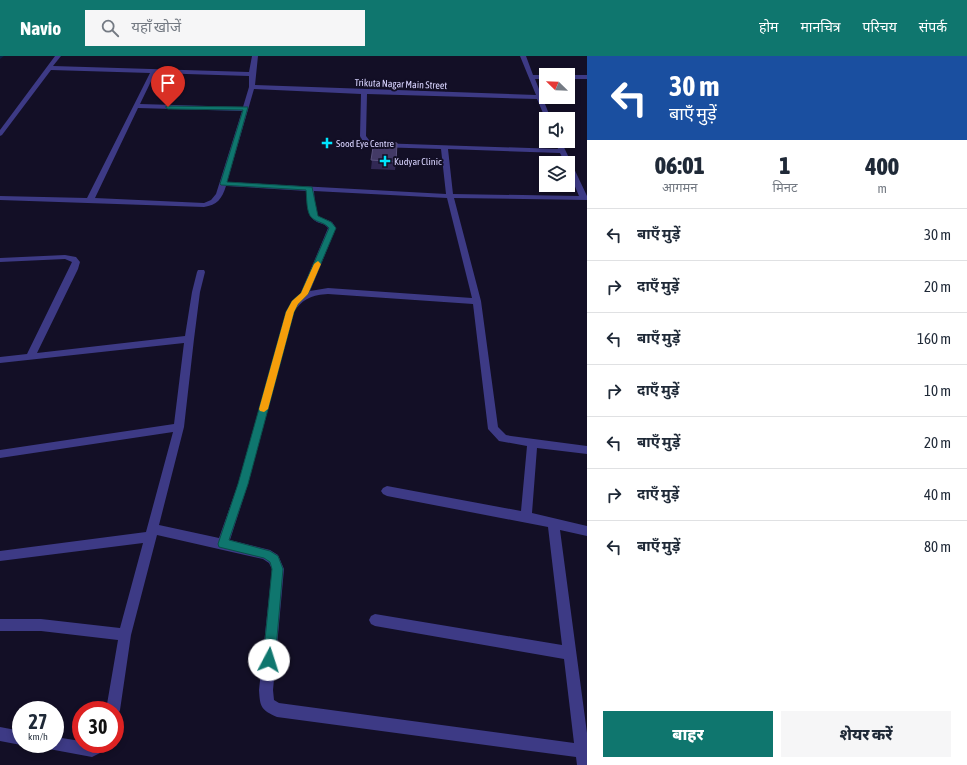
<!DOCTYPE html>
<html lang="hi">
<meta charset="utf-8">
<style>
body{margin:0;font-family:"Asap Condensed","Noto Sans Devanagari",sans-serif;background:#f6f6f7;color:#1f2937;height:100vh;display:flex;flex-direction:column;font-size:15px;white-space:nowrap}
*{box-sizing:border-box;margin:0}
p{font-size:13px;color:#747a83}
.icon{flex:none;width:22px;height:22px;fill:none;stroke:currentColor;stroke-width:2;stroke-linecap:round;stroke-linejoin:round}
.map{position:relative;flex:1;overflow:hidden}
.panel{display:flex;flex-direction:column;background:#fff;width:380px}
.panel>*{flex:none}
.banner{background:#1a4fa0;color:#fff;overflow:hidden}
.needle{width:26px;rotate:293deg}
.fabs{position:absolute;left:539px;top:12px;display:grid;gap:8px}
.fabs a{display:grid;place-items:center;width:36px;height:36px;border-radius:0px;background:#fff;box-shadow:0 2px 6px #0003;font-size:20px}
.speed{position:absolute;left:12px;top:645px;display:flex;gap:8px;font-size:20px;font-weight:700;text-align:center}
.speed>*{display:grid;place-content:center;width:52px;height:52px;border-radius:50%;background:#fff;box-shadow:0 2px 6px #0003;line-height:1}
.speed small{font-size:10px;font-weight:400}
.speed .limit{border:6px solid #d22;background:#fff;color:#111}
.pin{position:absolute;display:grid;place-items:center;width:34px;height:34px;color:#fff;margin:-41px -17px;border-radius:50% 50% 50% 0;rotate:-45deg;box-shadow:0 0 4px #0007}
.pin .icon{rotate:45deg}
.me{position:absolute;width:44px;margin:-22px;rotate:5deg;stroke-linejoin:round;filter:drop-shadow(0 0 3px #0008)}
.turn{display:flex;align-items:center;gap:14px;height:84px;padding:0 16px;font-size:18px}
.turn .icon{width:52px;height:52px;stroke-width:2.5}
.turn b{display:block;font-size:28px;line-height:34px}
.eta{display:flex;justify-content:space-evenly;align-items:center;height:68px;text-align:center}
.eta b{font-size:24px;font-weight:800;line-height:28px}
.action{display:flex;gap:8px;margin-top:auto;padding:8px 16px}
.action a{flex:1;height:46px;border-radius:0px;background:#0f766e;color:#fff;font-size:16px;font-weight:800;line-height:46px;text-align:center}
.action a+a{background:#f6f6f7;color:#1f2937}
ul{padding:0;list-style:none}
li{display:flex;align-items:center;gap:12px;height:52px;padding:0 16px;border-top:1px solid #e0e1e3}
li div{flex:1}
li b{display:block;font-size:15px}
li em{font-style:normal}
header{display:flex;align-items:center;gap:24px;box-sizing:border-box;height:56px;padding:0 20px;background:#0f766e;color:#fff}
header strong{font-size:19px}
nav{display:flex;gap:22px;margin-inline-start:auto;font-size:14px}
.search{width:280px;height:36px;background:#f6f6f7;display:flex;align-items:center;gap:10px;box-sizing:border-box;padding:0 14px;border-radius:0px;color:#747a83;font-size:15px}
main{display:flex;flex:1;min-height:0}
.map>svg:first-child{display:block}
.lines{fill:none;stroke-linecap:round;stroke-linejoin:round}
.stream{fill:#0a1f44;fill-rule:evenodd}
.minor{fill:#3d3a85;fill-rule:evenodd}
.wall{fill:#312854}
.building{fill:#433a66;stroke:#5a527e}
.route{fill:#0f766e;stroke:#0a4d48}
.slow{fill:#f59e0b}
.poi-dot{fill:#00e5ff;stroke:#130f26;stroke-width:1.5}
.labels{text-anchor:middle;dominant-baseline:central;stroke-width:4;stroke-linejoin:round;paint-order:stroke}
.far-street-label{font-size:10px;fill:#d9d4ff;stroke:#130f26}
.far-poi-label{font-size:10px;fill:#d9d4ff;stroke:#130f26;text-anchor:start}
</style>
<header>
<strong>Navio</strong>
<div class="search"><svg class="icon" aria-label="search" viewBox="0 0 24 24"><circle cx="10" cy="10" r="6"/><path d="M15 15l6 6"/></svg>यहाँ खोजें</div>
<nav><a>होम</a><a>मानचित्र</a><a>परिचय</a><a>संपर्क</a></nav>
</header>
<main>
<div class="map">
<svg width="587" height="709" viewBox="0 0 587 709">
<rect width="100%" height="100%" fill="#130f26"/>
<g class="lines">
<polygon class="stream" points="0,0 4,0 0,3"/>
<g class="minor">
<path d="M55,0H61L53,10L249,16L252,0H258L255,29L536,39L520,0H526L533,19H546V23H535L551,63H546V64L537,43L367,38L366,80L369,84L377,87L558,93L555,85H561L587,140V144L454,142L481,245L498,371L506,379L511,380L587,390V398L537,392L532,457L587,470V480L560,474L587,677V709H577L576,701L277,661C261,654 260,651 259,634L272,513L269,507L263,503L157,479L131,579L120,654L118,659L115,660V654H106L118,584L41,575H0V563H41L120,572L143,487L0,505V495L146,476L173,376L0,402V394L174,368L184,287L0,307V301L27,298L72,206L65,203L0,206V202L65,199L76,201L80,206L78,213L37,297L185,280L192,236L197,216L198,214H204L205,216L200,236L194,283L184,371L159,469L219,482L238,428L286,256L294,243L300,239L328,172C325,168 322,168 317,166C306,161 307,145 307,135L226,130C222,143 217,149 204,151L0,144V140L87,142L150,17L51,14L2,79L0,80V74ZM155,17L249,20V31L243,51L140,48ZM254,33L361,38L360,80C363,88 369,90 377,91L441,93L446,138L227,126ZM138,52L242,55L216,138L211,144L204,147L95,142ZM448,93L560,97L565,107H568V114L579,140L453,138ZM314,135L447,142L472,242L328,232L310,235L336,172L332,166L318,160L315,151ZM328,238L473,248L488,373L499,385L527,390L521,455L387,430L383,432L381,435L383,438L387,440L548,471L562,589L375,558L371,560L369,564L371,568L375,570L564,603L574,687L279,647L274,644L273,634L284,513L278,499L270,494L230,484L248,428L294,256C303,242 313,239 328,238Z"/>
<rect x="568" y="19" width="19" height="4"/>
<polygon points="0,671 21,675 21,688 24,688 21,689 0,685"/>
<polygon points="55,681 81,685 81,688 110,688 108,693 92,701 49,693 47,688 55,688"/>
</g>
</g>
<polygon class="wall" points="374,85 396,106 395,114 371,113"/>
<polygon class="building" points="374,85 397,87 396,106 371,104"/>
<path class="route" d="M166,50L248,51L227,126L312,131L318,160L331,166L336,172L308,238L298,248L294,256L248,428L229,484L270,495L278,500L283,513L275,604L273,608L269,610L265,608L263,604L272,513L270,506L264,502L223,492L219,491L218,488L238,428L286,256L292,245L301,237L329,172C324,166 318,167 312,162C306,157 307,142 306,134L221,129L220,128L243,54L168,53L166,52Z"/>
<polygon class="slow" points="318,205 321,208 308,238 298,248 294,256 268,353 264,356 260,355 259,353 286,256 292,245 301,237 314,208"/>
<g class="poi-dot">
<path d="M325 81h4v4h4v4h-4v4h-4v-4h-4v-4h4z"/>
<path d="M383 99h4v4h4v4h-4v4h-4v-4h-4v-4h4z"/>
</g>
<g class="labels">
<g class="far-street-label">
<text transform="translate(401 28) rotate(2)">Trikuta Nagar Main Street</text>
</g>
<g class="far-poi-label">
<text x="336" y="87">Sood Eye Centre</text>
<text x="394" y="105">Kudyar Clinic</text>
</g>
</g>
</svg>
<div class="fabs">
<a><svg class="needle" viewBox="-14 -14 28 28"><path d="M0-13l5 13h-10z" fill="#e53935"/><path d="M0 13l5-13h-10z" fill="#747a83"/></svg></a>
<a><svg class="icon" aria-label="sound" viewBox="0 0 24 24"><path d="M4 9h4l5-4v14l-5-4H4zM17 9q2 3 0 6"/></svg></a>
<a><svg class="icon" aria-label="layers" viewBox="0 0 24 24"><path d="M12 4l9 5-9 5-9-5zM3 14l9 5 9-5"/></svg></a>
</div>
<div class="speed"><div>27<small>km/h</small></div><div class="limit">30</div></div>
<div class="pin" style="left:168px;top:51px;background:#d93025"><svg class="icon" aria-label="arrive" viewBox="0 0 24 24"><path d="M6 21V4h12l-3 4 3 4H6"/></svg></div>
<svg class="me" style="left:269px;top:604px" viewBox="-20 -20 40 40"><circle r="19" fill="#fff"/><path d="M0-13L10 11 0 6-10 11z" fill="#0f766e"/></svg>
</div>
<section class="panel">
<div class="banner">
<div class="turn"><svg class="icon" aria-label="left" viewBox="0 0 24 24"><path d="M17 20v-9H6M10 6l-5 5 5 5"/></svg><div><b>30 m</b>बाएँ मुड़ें</div></div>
</div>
<div class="eta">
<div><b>06:01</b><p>आगमन</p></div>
<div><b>1</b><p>मिनट</p></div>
<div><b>400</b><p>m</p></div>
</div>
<ul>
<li><svg class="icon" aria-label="left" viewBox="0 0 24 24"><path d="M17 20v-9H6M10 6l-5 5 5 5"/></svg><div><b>बाएँ मुड़ें</b></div><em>30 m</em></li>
<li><svg class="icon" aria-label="right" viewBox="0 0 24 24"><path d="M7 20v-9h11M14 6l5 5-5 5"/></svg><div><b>दाएँ मुड़ें</b></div><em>20 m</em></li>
<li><svg class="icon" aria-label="left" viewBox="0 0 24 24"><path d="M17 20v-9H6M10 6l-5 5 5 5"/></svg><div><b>बाएँ मुड़ें</b></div><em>160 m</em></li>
<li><svg class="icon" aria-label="right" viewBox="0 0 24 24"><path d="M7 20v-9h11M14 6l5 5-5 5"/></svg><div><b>दाएँ मुड़ें</b></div><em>10 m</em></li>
<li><svg class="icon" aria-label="left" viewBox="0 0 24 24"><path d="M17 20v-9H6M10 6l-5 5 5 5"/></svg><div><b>बाएँ मुड़ें</b></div><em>20 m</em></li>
<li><svg class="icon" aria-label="right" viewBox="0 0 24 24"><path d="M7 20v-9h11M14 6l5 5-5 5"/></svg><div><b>दाएँ मुड़ें</b></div><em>40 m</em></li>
<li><svg class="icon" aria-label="left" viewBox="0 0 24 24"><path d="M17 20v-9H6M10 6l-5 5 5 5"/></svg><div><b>बाएँ मुड़ें</b></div><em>80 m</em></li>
</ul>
<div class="action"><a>बाहर</a><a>शेयर करें</a></div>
</section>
</main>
